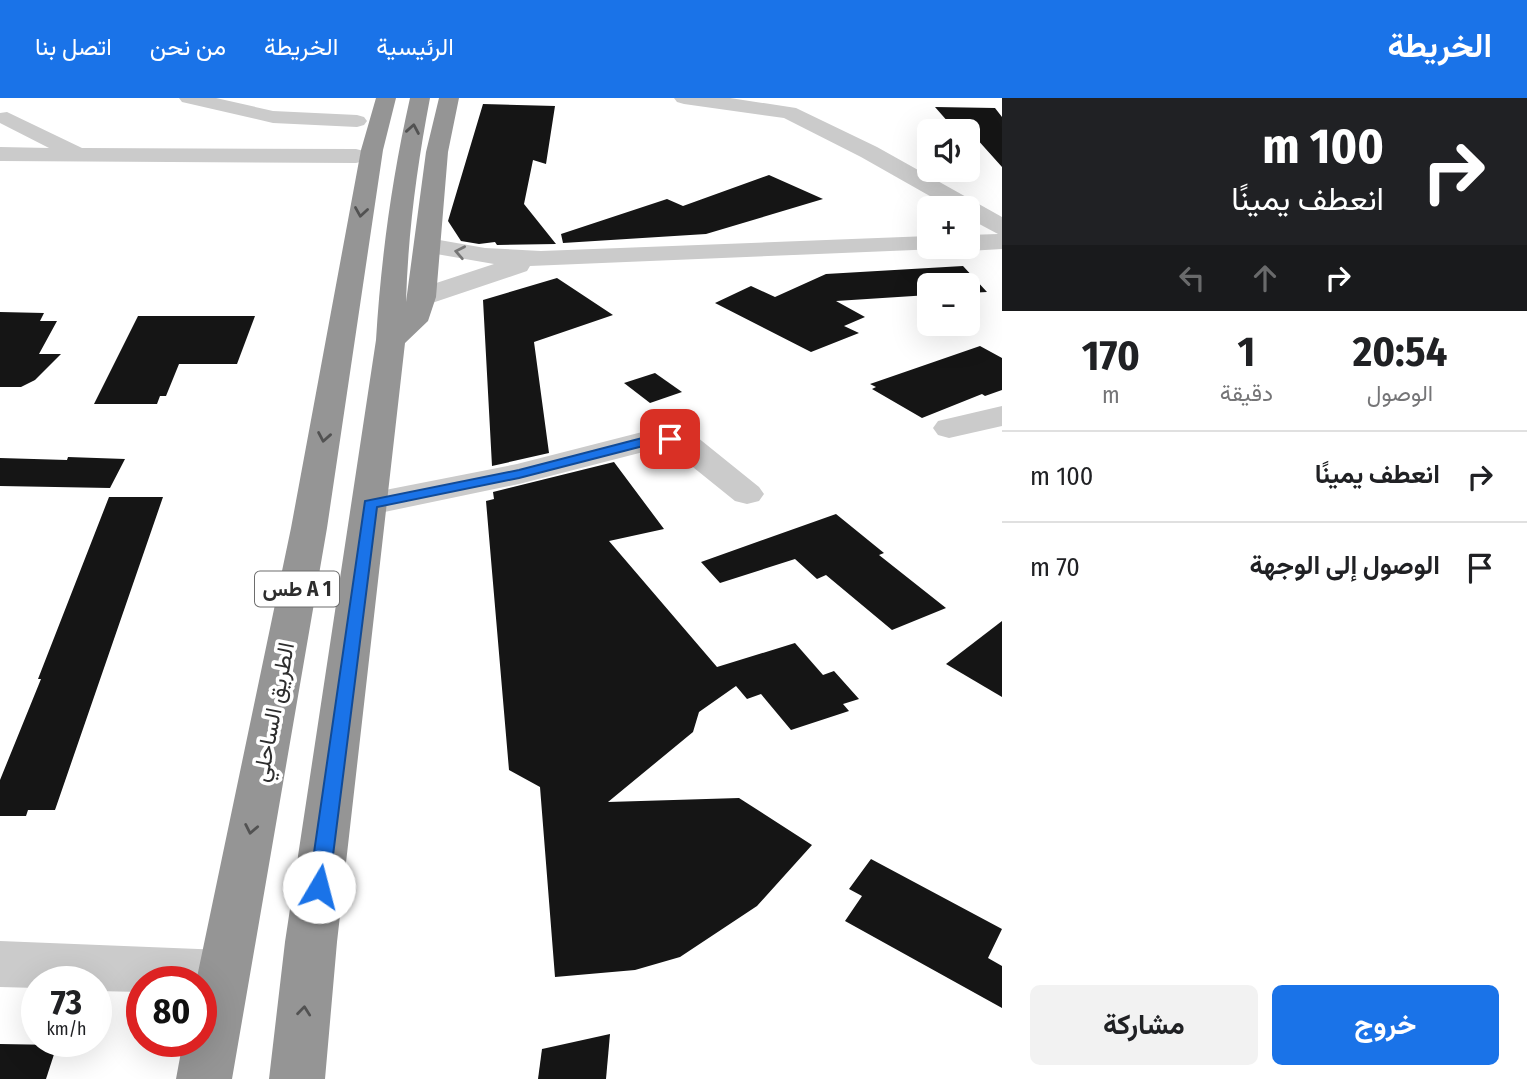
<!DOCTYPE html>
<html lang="ar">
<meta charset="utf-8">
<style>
body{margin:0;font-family:"Fira Sans Condensed",Vazirmatn,sans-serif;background:#f2f2f2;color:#202124;direction:rtl;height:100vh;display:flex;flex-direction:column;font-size:26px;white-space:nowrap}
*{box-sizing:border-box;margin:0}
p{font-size:23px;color:#757577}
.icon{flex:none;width:38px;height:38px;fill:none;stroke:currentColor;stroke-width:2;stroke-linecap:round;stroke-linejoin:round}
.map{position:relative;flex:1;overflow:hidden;direction:ltr}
.panel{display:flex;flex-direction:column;background:#fff;width:525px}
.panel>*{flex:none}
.banner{background:#202124;color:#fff;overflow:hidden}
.tools{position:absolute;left:917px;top:21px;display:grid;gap:14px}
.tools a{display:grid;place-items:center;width:63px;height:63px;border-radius:10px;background:#fff;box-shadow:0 7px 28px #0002;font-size:35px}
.speed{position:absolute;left:21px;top:868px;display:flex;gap:14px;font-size:35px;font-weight:700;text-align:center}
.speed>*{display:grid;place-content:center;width:91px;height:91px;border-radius:50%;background:#fff;box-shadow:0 7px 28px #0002;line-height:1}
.speed small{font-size:18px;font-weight:400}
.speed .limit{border:10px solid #d22;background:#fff;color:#111}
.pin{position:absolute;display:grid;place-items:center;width:60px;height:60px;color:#fff;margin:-30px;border-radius:14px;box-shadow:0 4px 10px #0006}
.me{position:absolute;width:77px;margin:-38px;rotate:8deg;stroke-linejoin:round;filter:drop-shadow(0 0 5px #0008)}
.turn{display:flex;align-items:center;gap:24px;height:147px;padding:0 28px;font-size:32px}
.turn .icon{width:91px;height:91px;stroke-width:2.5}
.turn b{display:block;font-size:49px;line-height:60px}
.lanes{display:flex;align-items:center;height:66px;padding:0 28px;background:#0003;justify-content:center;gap:35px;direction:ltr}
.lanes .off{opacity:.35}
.eta{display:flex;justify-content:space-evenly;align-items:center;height:119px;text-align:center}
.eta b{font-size:42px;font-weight:700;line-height:49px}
.primary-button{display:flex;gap:14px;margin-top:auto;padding:14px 28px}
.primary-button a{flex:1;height:80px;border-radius:10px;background:#1a73e8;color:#fff;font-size:28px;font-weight:700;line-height:80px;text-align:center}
.primary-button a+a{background:#f2f2f2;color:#202124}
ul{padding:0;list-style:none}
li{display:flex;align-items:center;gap:21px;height:91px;padding:0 28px;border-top:2px solid #e0e0e0}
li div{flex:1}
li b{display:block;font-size:26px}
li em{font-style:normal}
header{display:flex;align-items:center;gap:42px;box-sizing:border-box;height:98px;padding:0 35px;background:#1a73e8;color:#fff}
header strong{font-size:33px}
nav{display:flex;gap:38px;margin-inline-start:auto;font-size:24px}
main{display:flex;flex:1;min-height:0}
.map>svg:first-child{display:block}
.building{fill:#151515}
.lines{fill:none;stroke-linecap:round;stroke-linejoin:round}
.minor{fill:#cbcbcb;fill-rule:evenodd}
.highway{fill:#959595;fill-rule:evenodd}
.oneway{stroke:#525252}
.oneway2{stroke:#757575}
.route{fill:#1a73e8;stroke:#114b97;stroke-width:2}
.labels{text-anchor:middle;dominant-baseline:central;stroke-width:7;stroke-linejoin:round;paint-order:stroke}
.shield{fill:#fff;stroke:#6d6d6d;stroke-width:2}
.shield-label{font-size:21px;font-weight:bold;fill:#2e2e2e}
.street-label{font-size:23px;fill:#2e2e2e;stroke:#fff}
</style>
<header>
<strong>الخريطة</strong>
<nav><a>الرئيسية</a><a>الخريطة</a><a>من نحن</a><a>اتصل بنا</a></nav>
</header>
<main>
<section class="panel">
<div class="banner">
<div class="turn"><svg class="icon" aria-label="right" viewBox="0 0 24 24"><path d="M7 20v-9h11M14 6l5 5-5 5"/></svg><div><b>100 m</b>انعطف يمينًا</div></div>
<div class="lanes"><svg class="icon off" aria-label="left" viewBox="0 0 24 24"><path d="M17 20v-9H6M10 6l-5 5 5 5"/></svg><svg class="icon off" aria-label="ahead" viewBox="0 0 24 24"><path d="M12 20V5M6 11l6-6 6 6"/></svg><svg class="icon" aria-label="right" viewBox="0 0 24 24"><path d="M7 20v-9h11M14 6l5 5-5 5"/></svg></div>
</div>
<div class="eta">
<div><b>20:54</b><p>الوصول</p></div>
<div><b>1</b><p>دقيقة</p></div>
<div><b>170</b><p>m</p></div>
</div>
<ul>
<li><svg class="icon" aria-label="right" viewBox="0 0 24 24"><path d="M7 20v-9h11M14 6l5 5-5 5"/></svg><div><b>انعطف يمينًا</b></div><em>100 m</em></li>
<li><svg class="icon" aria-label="arrive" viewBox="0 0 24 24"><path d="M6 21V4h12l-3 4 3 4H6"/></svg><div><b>الوصول إلى الوجهة</b></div><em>70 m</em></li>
</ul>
<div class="primary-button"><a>خروج</a><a>مشاركة</a></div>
</section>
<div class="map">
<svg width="1002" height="981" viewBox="0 0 1002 981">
<rect width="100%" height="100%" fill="#fff"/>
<g class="building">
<polygon points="483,6 555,8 546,66 533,62 524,106 556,146 497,147 495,144 479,146 461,143 448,123"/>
<polygon points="935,9 995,10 1002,19 1002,69 976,40 968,40 968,33 956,33"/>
<polygon points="769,77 823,101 706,136 563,145 561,136 667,101 683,108"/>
<polygon points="963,168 987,194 968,195 968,187 929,187 929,197 836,203 865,219 844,228 859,235 811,254 715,205 751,188 775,199 826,176"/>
<polygon points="557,180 613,217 534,244 549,355 492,368 483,202"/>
<polygon points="0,214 44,215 40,223 57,223 39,256 61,256 35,282 21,289 0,289"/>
<polygon points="138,218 255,218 237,266 179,266 166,298 160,298 157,306 94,306"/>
<polygon points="980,248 1002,260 1002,292 985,298 982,296 922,320 872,291 876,289 870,286"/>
<polygon points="655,275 682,294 650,305 624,285"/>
<polygon points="68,359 125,361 110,390 0,388 0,360 67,362"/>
<polygon points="614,364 664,431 609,443 717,569 795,545 823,577 834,573 859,601 843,606 849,613 791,632 761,596 747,601 736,588 699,614 693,634 608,704 739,700 812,747 757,808 680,859 635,872 555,879 540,689 509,672 486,403 494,401 493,394"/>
<polygon points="109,399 163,399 55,712 28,712 26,718 0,718 0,682 41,581 38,581"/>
<polygon points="836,416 884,455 879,457 946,510 892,532 826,477 817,481 795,461 720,485 701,464"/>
<polygon points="1002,523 1002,599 946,566"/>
<polygon points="871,761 1002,831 988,860 1002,868 1002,910 845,823 862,798 849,791"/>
<polygon points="610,936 606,981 538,981 542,951"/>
<polygon points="0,946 57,947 46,981 0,981"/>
</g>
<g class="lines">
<g class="minor">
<polygon points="179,0 216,0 273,13 357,17 364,19 367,23 364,27 357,29 273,25 182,4"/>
<polygon points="674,0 730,0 796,10 877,49 1002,119 1002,151 968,153 959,150 968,149 968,137 998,136 968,120 968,110 951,110 861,59 784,20 684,6 677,4"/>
<polygon points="7,14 82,50 356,51 364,53 367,58 364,63 356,65 0,63 0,49 49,50 0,25 0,15"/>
<polygon points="929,138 929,149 940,149 938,151 530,168 527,173 432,205 422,207 412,205 408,199 412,193 494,166 419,153 415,148 419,143 428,140 485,150 541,153"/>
<polygon points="1002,308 1002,328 949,340 938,337 933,330 938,323"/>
<polygon points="669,331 697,339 759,389 764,396 759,403 747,406 735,403 673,353 651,352 519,386 370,417 358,413 352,406 358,399 370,395 517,366 650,332"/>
<polygon points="0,843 223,852 242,859 249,875 242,891 223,898 201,897 201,884 142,884 142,894 96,893 96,884 37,884 37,890 0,889"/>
</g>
<g class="highway">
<polygon points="376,0 396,0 383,52 327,430 232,981 176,981 183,943 201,943 201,884 196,884 291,430 361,52"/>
<path d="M410,0H430C417,68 408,135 406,204L426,54L439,0H459L448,54L436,199L428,223L405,245L337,844L325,981H269L285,844L376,242C381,160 392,80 410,0Z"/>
</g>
</g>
<defs><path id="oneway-chevron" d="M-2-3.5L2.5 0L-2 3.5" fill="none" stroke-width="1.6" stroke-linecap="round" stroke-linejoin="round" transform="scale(1.75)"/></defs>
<g class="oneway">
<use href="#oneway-chevron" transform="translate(413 31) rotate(-80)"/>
<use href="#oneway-chevron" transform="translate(361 114) rotate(99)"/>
<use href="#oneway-chevron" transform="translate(324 339) rotate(100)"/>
<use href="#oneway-chevron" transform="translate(251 731) rotate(101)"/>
<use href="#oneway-chevron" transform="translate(304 913) rotate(-84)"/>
</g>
<use class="oneway2" href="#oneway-chevron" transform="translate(460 154) rotate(-169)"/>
<polygon class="route" points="670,337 676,341 674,344 651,346 519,380 377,409 329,789 326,795 319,798 312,795 309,789 365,403 519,372 650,338"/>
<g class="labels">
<rect class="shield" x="255" y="473.5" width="84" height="35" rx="5"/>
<g class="shield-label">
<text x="297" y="491">طس A 1</text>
</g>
<g class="street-label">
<text transform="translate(273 614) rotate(-79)">الطريق الساحلي</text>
</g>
</g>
</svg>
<div class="tools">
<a><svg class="icon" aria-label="sound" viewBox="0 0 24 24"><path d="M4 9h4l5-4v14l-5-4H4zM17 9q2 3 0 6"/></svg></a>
<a>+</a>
<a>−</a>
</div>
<div class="speed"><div>73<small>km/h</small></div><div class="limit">80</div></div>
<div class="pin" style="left:670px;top:341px;background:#d93025"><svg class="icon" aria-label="arrive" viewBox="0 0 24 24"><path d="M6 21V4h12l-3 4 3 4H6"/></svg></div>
<svg class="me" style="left:319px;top:789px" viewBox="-20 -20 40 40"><circle r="19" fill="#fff"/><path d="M0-13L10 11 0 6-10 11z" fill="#1a73e8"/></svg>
</div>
</main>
